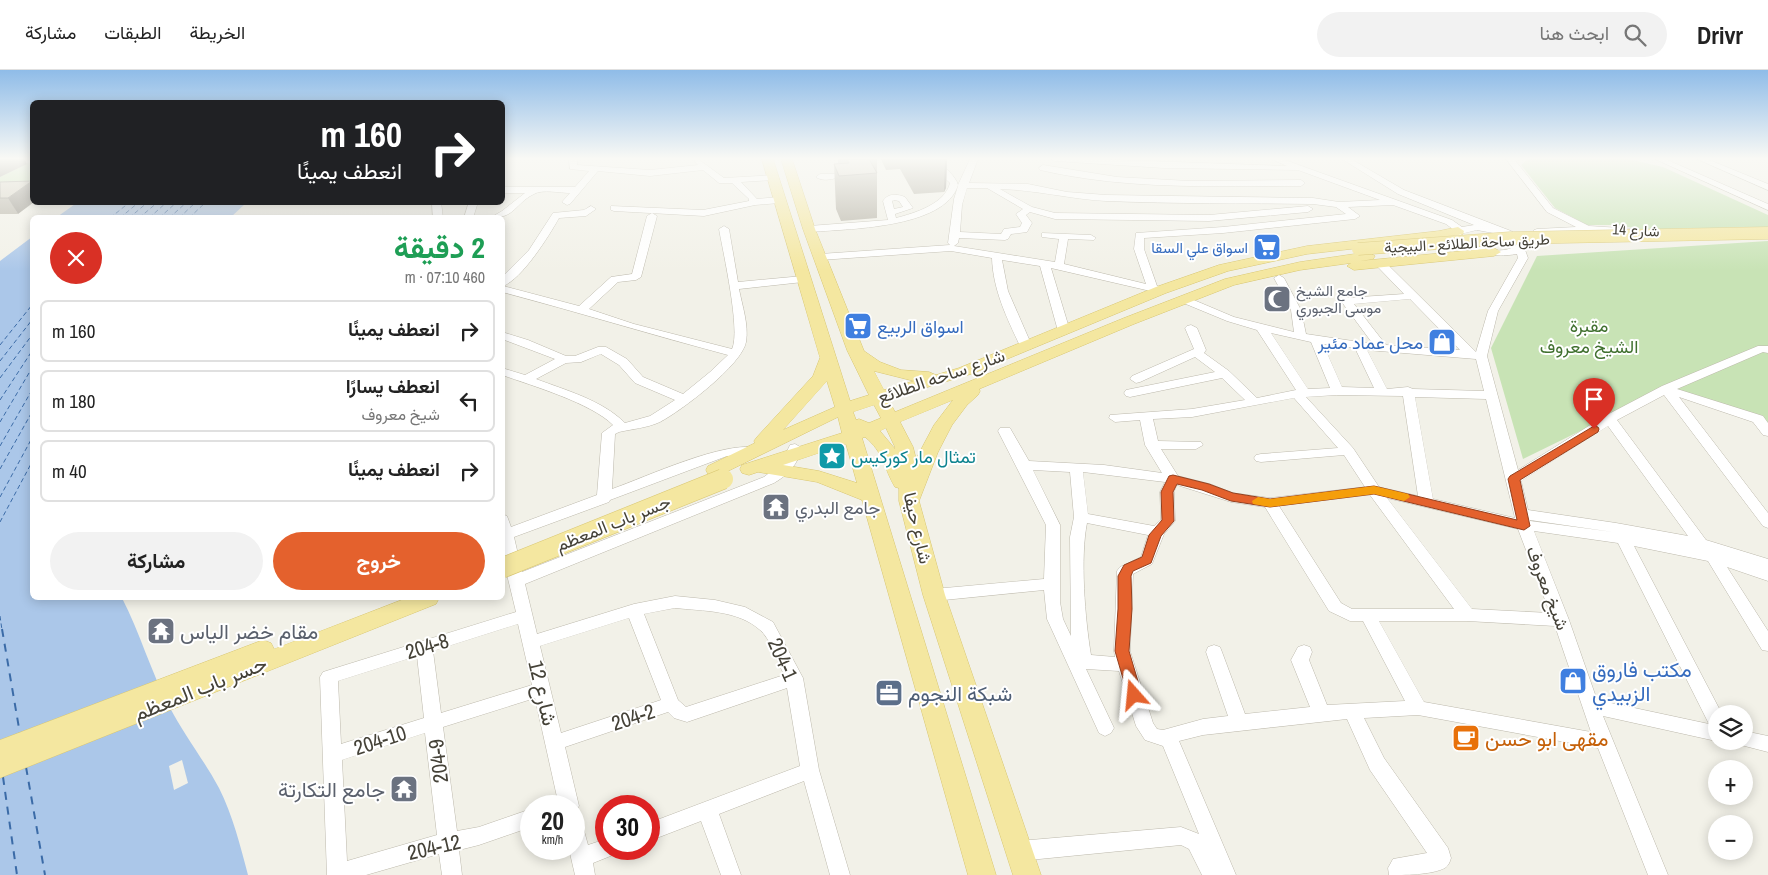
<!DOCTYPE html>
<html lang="ar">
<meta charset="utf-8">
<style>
body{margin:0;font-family:"Archivo Narrow",Vazirmatn,sans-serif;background:#f2f2f2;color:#222;direction:rtl;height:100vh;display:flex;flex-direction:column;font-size:19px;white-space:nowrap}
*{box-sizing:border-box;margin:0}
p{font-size:16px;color:#767676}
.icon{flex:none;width:28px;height:28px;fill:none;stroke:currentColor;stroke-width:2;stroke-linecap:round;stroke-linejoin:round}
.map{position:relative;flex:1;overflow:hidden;direction:ltr}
.sheet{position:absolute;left:30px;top:145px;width:475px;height:385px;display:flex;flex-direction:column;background:#fff;border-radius:8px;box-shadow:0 2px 12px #0003;direction:rtl}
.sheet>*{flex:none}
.banner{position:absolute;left:30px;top:30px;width:475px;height:105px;border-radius:8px;box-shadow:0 2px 12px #0003;direction:rtl;background:#202124;color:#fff;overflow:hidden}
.tools{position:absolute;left:1708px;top:635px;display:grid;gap:10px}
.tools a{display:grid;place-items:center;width:45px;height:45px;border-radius:50%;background:#fff;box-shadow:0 2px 12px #0003;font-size:25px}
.speed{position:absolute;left:520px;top:725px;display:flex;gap:10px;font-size:25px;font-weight:700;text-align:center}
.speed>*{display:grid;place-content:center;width:65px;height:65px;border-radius:50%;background:#fff;box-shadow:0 2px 12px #0003;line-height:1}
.speed small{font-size:12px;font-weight:400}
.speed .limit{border:8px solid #d22;background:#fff;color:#111}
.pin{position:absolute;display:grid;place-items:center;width:42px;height:42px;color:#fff;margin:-51px -21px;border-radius:50% 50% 50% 0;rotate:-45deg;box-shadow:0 0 5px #0007}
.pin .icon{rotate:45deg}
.me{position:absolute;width:55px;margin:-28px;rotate:342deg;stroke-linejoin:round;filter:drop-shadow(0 0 4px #0008)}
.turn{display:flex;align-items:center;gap:18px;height:105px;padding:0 20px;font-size:22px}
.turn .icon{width:65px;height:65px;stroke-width:2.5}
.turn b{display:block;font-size:35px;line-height:42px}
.round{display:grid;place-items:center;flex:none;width:52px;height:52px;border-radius:26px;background:#f2f2f2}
.overview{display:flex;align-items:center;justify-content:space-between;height:85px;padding:0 20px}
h1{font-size:30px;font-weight:700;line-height:38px;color:#1e9e55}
.button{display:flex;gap:10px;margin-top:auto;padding:10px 20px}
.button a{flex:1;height:58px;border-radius:30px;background:#e4612d;color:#fff;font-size:20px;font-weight:700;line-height:58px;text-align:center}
.button a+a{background:#f2f2f2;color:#222}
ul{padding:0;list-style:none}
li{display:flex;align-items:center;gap:15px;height:62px;margin:0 10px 8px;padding:0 10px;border:2px solid #e0e0e0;border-radius:8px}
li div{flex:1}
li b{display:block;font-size:19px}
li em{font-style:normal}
header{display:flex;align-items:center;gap:30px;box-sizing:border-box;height:70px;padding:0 25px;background:#fff;border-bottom:1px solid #e0e0e0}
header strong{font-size:24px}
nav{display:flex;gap:28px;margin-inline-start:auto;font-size:18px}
.search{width:350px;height:45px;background:#f2f2f2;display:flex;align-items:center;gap:12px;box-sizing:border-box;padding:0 18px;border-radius:28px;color:#767676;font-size:19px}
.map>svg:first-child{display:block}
.green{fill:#c8e3b5}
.water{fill:#abc7e9}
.pier{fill:#f2f1e8}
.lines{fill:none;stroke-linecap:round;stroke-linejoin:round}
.ferry-far1{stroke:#3b6ba7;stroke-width:1;stroke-dasharray:4.5 3;stroke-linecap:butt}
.ferry{stroke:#3b6ba7;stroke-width:2;stroke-dasharray:8 7;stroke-linecap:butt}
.minor-casing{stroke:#bdb9ac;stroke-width:1}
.major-casing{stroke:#d8c671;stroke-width:1}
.minor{fill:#fff;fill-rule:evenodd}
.major{fill:#f4e7a0;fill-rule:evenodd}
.major-bridge-far1-casing{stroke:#d8c671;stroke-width:13;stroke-linecap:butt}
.major-bridge-casing{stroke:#d8c671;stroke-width:21;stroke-linecap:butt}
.major-bridge-far1{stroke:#f4e7a0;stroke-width:12}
.major-bridge{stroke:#f4e7a0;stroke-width:20}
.wall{fill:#b5b1a4}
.shaded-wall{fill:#949086}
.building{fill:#d3cebf;stroke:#949086}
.route{fill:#e4612d;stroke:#943f1d}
.slow{fill:#f59e0b}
.labels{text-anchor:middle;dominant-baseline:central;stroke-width:4;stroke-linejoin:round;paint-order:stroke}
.far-street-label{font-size:15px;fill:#454238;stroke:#fff}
.far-shop-label{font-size:15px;fill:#366cbe;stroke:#fff;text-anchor:end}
.far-worship-label{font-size:15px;fill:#5b616d;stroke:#fff;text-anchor:start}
.park-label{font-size:18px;fill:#417130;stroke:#fff}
.shop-label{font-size:18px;fill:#366cbe;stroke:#fff;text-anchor:start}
.street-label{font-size:18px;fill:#454238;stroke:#fff}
.culture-label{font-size:18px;fill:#0d838f;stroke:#fff;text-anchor:start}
.worship-label{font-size:18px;fill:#5b616d;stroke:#fff;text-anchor:start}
.near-worship-label{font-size:21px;fill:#5b616d;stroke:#fff;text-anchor:start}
.near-street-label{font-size:21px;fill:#454238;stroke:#fff}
.near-shop-label{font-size:21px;fill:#366cbe;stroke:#fff;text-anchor:start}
.near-service-label{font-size:21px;fill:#4e5e75;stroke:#fff;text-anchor:start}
.near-food-label{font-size:21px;fill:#c56008;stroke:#fff;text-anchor:start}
</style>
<header>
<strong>Drivr</strong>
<div class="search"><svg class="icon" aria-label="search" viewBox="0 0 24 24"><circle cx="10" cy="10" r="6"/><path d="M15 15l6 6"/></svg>ابحث هنا</div>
<nav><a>الخريطة</a><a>الطبقات</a><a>مشاركة</a></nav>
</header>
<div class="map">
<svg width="1768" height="805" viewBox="0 0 1768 805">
<rect width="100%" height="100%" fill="#f2f1e8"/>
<g class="green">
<polygon points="1528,89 1628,89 1663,97 1768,145 1768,157 1656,163 1619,155 1587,155 1555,138 1521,95"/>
<polygon points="32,91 32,125 0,126 0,107"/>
<polygon points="1768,171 1768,353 1666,319 1523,389 1491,278 1537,186"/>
</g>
<g class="water">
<polygon points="78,132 246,132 246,133 231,147 57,147"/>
<path d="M32,167V528H122C140,563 151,602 169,636C184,665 204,690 219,718C233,746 240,775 248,805H0V191Z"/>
</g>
<polygon class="pier" points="182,690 188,713 174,720 169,696"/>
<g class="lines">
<g class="ferry-far1">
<polyline points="110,148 130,132"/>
<polyline points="120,148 139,132"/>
<polyline points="129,148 148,132"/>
<polyline points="139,148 158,132"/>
<polyline points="149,148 167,132"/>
<polyline points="159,148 177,132"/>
<polyline points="169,148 187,132"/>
<polyline points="179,148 196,132"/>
<polyline points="189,148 206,132"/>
<polyline points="0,275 32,235"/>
<polyline points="0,291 32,250"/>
<polyline points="0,308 32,265"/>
<polyline points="0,330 32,281"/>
<polyline points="0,352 32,298"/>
<polyline points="0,376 32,320"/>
<polyline points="0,399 32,342"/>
<polyline points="0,427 32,368"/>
<polyline points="0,452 32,392"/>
<polyline points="0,546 2,560"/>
</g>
<g class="ferry">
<polyline points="2,559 20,664"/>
<polyline points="26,697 45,805"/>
<polyline points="3,707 17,805"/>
</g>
<defs>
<g id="minor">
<path d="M569,89H577V95L650,100L698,95L694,91L698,89L724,108L776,105V109L773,110L741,112L757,129L779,127L783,130L779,133L755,135L704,146L614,141L611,140V136L703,140L749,131V129L732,113H719L703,100L650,106L598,101L570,134L567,135L562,132L570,123C561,123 542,119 534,124C514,134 516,148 490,148L502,141L525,123H502V117H575L589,101L570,99Z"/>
<path d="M931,89H939C944,98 956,106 958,115L970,89H978L969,113L1028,114L1067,122L1106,125L1313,128L1339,132L1380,130L1298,100L1164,98L1055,91L1051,89H1092L1287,96L1271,89H1282L1452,150L1462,157L1474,155L1398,124L1342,89H1351L1404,120L1511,161L1521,168L1526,175L1524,177L1528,188L1498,241L1487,286L1518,400L1605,346L1662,316L1758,276H1768V283L1763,282L1677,319L1763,346L1768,353V366L1763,365L1753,352L1679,327L1768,443V458L1763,456L1664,325L1617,350L1706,470L1768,489V511L1727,497L1768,561V581L1762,580L1708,491L1634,476L1722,644H1716V671L1603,646L1668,805H1648L1598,678L1418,645L1364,648L1384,688L1448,778L1451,788C1450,792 1448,796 1445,798C1432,805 1403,805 1389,805L1388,798L1393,789L1427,783L1370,700L1347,649L1203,665L1179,671L1236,805H1202L1189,779L1181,775L1019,791L1012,788L1009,781L1012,774L1019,771L1181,757L1199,764L1163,676L1145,670L1136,656L1119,601L1086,599L1114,658L1111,663L1105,666L1099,663L1047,549L1044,520L934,531L928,529L926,525L928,521L934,519L1044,509L1046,455L998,361L1000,358H1010L1029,391L1104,395L1162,403L1145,375L1140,350L1115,352L1109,348L1110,345L1192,339L1245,330L1222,308L1130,327L1126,326L1124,323L1126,320L1215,302L1195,287L1140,312L1136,313L1130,309L1132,306L1194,279L1185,258L1187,256L1191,255L1197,258L1206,280L1204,283L1229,301L1257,328L1296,320L1257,260L1227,251L1181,232L1180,230L1181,228H1189L1234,247L1294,262L1291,240L1274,208L1279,205L1284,208L1301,240L1306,264L1373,274L1341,231L1346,228L1404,224L1375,194V190H1383L1476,282L1488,241L1518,188L1517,184C1494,188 1465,184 1451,164L1454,160L1446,154L1393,135L1348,137L1360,146L1355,149L1223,163L1144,168V179L1157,216L1163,218L1164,220L1163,222L1159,223L1051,198L1070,261L1064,264L1058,261L1040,196L1002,190L1008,221L1032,276L1026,279L1020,276C1007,248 993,220 992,188L951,181L820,190L815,187L820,184L950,175L948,173L954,129L958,116V115C945,159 845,159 809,162L804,159L809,156L888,150L883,131C888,123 897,124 905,127L913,138L895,144L896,148C915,143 945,134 950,113L937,101ZM967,118H987L1023,139L1016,144L1022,153L1020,157L1004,159L1001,164L960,162L962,135ZM1000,119C1036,120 1070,129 1106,131C1175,134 1244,133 1313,134L1336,137L1346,144L1223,157L1136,163L1134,179L1146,214L1064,194L1068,169L1094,170L1096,168L1091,165L1042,163V167L1059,169L1055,192L954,176L958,173L959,168L1005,170L1008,169L1011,164L1027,162L1032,153L1026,145L1030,142L1055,149L1209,151L1308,142L1313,139L1308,136L1209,145L1055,143L1032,137ZM894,130L899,131L903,137L894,139L892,131ZM1477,160L1504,165L1516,175C1503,187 1470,177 1461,164ZM1410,229L1460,280L1386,275L1354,234ZM1271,263L1311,272L1330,318L1308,319ZM1323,274L1355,278L1374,318L1342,317ZM1367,280L1476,289L1484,321L1413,319L1408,317L1387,319ZM1337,325L1403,326L1418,426L1379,417L1353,378L1306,327ZM1415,327L1486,329L1515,448L1433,429ZM1294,328L1338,378L1261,384L1256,385L1254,388L1256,391L1261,392L1344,385L1365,417L1270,428L1233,423L1210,414L1178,406L1161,379H1196L1203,375L1201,372L1158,371L1153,349L1192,347ZM1608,356L1688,466L1616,453L1528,440L1521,411ZM1033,400L1070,402L1074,447L1070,467L1071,566L1063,549L1060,532V455ZM1083,402L1165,412L1160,422L1161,450L1154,456L1088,444ZM1177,415L1231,432L1265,437L1329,541L1350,551H1363L1405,631L1327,635L1309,590L1312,582L1310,577L1304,575L1298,577L1291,590L1310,637L1245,644L1222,582L1220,577L1214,575L1208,577L1206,582L1228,646L1203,649L1163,660L1157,659L1153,653L1130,581L1133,504L1152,494L1164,464L1175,451L1174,422ZM1370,425L1454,539H1352L1341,533L1279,436ZM1387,428L1518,459L1550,543L1472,539ZM1530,450L1613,462L1530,451ZM1087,453L1148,465L1141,487L1120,497L1117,501L1114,581L1115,587L1091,585C1085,549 1080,488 1087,453ZM1534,461L1618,473L1709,654L1597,630L1569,550ZM1379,551H1467L1555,556L1591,662L1424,632Z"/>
<polygon points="1506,89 1514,89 1553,138 1589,156 1637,159 1642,162 1637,165 1598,161 1534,164 1534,160 1537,159 1576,157 1547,142"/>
<polygon points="1655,89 1665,89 1768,134 1768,140"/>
<polygon points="1697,89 1707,89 1768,114 1768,120"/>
<path d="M1043,95L1117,107L1189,111L1301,110L1305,113L1301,116C1214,116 1126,120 1040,100L1039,98Z"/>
<path d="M850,96L853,97V101C842,106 826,114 816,107L820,104H834Z"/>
<polygon points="432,132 441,132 443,148 433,148"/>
<polygon points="469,132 478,132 473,148 464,148"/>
<path d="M591,136L596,139L586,146L559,148C549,166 522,209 503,216L579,236L611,207L632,204L647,146L652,143L657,146L641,207L636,210L618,212L589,239L634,254L732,279C741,261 723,182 719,159L724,156L729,159L738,212L803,206L808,209L803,212L739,219C742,235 749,255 746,272C742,295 681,341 660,352C647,358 632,359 619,362L615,364L612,419C646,407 725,370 758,378L760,381L758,384L727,386L610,430L609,432L514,467L522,502L764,407L781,394L790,375L795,374L802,378C798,394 788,405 774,413L525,514L537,564L634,534L675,526L715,530L745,537L773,552L803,608L819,700L850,805H830L804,711L719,744L741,805H721L701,751L649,771V753L800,696L787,618L687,652L674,648L668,642L565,677L579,736L574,743V736H559L535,628L443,657L457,761L479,757L531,739V757L479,775L459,780L462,805H442L439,784L366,805H327L320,607L323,602L516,542L502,484V444L507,446L511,457L597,425L602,363L613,355C591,333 533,316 502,305V298L525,305L555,289L502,269V262L528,270L566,286H575L598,277H606L627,289L643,307L683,324L710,302L728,285C652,265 578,242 502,222V207L529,180L553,143L584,140ZM601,284L619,295L635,313L675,330L650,346L625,353C602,330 565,320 536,309L566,293L581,292ZM675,538C703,541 738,540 760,560C770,568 778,592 784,605L686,637L678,630L644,544ZM629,548L661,630L561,663L540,576ZM518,554L532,615L441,643L433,581ZM417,586L424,648L341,674L338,611ZM425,663L437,765L347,791L342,690Z"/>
<polygon points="1744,661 1768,666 1768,682 1737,674 1736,671 1744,671"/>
<polygon points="574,747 581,750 588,775 606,769 606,779 616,779 613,785 593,793 595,805 575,805 569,779 574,779"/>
</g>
<g id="major">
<path d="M762,89H773L850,331L869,325L847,280L803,159L781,89H792L815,159L864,281L880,292L901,300L929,302L936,305L959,298L1156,217L1219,195L1307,176L1439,161L1458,157L1464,161L1463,164L1439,169L1307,184L1228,201L1166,223L971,304L888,329L895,342L1124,248L1225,209L1300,192L1368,182L1375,186L1373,189L1360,191L1494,178L1501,182L1494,186L1354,200L1347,196L1351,193L1300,200L1234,215L1134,254L979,319L980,321L978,325L967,335L952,355L938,382L919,431L945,525L1041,805H1013L923,525L899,431V418L895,417C884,399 884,382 865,367L862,368L996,805H968L862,430L817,412L758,402L749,405L742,403L740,399L742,395L842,363L838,347L722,404L715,406L708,404L706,400L708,396L755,373L754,371L757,367L813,306L820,288ZM874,301L914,311L884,320ZM827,311L835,337L783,360ZM953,330L934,355L916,389L913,377L900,352ZM874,335L881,348L869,353L859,349L856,350L853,342ZM886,358L895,377V379L880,361ZM846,374L857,413L819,401L783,395Z"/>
<polygon points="407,528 439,528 436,534 0,708 0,670 255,573 263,570 271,573 274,579"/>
</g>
</defs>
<use href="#minor" class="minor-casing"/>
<use href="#major" class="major-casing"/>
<use href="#minor" class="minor"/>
<use href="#major" class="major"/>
<defs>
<polyline id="major-bridge-far1" points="1358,179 1510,168 1768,163"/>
<polyline id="major-bridge" points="502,498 723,409"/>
</defs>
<use href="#major-bridge-far1" class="major-bridge-far1-casing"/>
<use href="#major-bridge" class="major-bridge-casing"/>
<use href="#major-bridge-far1" class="major-bridge-far1"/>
<use href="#major-bridge" class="major-bridge"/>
</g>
<g class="wall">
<polygon points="838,89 877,89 877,148 841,151 836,139 834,94 838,94"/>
<polygon points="881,89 947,89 946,118 944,122 914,124 900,99 886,100"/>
<polygon points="0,112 18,144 0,144"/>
</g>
<g class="shaded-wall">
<polygon points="0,89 24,89 27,94 0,107"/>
<polygon points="945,89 947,89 946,118 944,122"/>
<polygon points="32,111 32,132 34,132 18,144 8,128"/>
</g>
<g class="building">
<polygon points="847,89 869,89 877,103 839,106 834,94 849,93"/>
<polygon points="32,111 8,128 0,128 0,112"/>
</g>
<linearGradient id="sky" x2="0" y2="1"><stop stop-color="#8fbce8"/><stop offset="0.44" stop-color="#f9f9f5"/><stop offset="1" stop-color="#f9f9f5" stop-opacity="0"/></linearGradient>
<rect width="1768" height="201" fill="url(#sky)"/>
<polygon class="route" points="1594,356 1598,357 1599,359 1598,362 1520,410 1530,456 1524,460 1374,424 1270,437 1231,431 1202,420 1177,414 1173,422 1174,451 1161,466 1151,493 1133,501 1131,506 1132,539 1129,581 1142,625 1140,629 1134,631 1129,629 1115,581 1118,539 1118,506 1124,495 1142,487 1149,465 1162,450 1161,422 1169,406 1173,405 1209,414 1233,423 1270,429 1374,416 1517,450 1508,409 1510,406"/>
<polygon class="slow" points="1374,416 1408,424 1410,427 1404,431 1374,424 1270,437 1253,434 1252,431 1258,427 1270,429"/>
<defs>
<symbol id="supermarket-square" viewBox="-11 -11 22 22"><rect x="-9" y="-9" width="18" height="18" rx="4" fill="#3f7fe0" stroke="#fff"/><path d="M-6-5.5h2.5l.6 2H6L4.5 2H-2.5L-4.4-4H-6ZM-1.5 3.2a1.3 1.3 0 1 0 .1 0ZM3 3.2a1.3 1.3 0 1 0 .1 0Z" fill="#fff"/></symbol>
<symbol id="mosque-square" viewBox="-11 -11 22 22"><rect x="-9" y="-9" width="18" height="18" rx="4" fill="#6b7280" stroke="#fff"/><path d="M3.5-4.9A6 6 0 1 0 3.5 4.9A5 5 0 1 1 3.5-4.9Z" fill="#fff"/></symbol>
<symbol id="shop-square" viewBox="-11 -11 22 22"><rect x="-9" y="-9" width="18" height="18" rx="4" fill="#3f7fe0" stroke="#fff"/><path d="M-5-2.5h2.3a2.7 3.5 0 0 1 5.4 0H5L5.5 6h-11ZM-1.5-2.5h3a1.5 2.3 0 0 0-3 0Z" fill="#fff"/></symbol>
<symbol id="sight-square" viewBox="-11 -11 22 22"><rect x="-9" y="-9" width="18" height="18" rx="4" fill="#0f9aa8" stroke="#fff"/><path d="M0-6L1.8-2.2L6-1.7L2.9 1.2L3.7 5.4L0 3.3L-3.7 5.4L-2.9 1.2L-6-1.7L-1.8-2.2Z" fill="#fff"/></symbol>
<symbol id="temple-square" viewBox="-11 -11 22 22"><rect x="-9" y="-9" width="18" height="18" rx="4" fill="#6b7280" stroke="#fff"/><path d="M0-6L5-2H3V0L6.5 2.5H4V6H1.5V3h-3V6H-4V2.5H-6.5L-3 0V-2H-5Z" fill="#fff"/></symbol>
<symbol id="office-square" viewBox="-11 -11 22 22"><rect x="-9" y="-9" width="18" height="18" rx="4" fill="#5c6f8a" stroke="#fff"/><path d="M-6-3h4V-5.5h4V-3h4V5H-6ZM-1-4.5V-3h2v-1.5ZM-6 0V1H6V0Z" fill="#fff"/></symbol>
<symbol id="cafe-square" viewBox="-11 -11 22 22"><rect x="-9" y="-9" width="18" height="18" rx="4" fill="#e8710a" stroke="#fff"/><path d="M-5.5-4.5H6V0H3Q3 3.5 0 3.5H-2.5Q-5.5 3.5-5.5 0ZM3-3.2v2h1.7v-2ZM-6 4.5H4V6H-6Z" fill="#fff"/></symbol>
</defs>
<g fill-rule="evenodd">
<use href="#supermarket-square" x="1251" y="161" width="32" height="32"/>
<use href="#mosque-square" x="1261" y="213" width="32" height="32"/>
<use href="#supermarket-square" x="842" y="240" width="32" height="32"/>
<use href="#shop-square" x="1426" y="256" width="32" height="32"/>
<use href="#sight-square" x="816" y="370" width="32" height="32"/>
<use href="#temple-square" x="760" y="421" width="32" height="32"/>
<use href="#temple-square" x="145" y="545" width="32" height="32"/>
<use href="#shop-square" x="1557" y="595" width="32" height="32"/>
<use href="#office-square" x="873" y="607" width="32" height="32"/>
<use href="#cafe-square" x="1450" y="652" width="32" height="32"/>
<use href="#temple-square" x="388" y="703" width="32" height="32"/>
</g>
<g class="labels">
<g class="far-street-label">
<text transform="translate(1636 160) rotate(3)">شارع 14</text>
<text transform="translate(1467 173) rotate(-3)">طريق ساحة الطلائع - البيجية</text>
</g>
<g class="far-shop-label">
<text x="1248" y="177">اسواق علي السقا</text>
</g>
<g class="far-worship-label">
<text x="1296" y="220">جامع الشيخ<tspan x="1296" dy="17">موسى الجبوري</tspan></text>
</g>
<g class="park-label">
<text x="1589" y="255">مقبرة<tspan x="1589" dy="21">الشيخ معروف</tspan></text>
</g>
<g class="shop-label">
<text x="877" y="256">اسواق الربيع</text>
<text x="1423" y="272" text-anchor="end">محل عماد مئير</text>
</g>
<g class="street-label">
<text transform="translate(941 306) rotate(-19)">شارع ساحه الطلائع</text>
<text transform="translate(613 453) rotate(-22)">جسر باب المعظم</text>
<text transform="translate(918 458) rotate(77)">شارع حيفا</text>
<text transform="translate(1548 518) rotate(69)">شیخ معروف</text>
</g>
<g class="culture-label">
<text x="851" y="386">تمثال مار كوركيس</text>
</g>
<g class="worship-label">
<text x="795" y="437">جامع البدري</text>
</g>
<g class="near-worship-label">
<text x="180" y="561">مقام خضر الياس</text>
<text x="385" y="719" text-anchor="end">جامع التكارتة</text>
</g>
<g class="near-street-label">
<text transform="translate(427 576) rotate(-17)">204-8</text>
<text transform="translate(783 589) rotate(66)">204-1</text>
<text transform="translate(200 618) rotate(-22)">جسر باب المعظم</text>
<text transform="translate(543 623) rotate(77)">شارع 12</text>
<text transform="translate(633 647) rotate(-18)">204-2</text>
<text transform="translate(380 670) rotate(-18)">204-10</text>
<text transform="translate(438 691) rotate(-97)">204-9</text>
<text transform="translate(434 777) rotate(-13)">204-12</text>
</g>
<g class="near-shop-label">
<text x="1592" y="599">مكتب فاروق<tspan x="1592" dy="24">الزبيدي</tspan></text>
</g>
<g class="near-service-label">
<text x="908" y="623">شبكة النجوم</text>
</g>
<g class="near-food-label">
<text x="1485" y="668">مقهى ابو حسن</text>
</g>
</g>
</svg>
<div class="tools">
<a><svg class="icon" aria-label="layers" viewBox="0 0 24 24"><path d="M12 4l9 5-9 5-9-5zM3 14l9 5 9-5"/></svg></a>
<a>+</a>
<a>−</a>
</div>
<div class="speed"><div>20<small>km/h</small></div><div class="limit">30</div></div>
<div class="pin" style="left:1594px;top:359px;background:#d93025"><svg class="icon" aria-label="arrive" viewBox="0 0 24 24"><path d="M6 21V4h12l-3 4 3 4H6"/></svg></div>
<svg class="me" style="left:1134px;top:625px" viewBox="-20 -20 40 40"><path d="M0-17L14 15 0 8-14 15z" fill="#e4612d" stroke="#fff" stroke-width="4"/></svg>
<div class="banner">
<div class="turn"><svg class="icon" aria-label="right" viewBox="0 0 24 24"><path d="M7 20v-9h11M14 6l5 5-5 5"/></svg><div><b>160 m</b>انعطف يمينًا</div></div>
</div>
<section class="sheet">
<div class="overview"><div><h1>2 دقيقة</h1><p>460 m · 07:10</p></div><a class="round" style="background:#d93025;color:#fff"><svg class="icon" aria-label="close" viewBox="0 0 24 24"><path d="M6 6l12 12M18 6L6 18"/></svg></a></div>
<ul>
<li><svg class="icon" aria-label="right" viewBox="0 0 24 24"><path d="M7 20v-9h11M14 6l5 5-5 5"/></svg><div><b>انعطف يمينًا</b></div><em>160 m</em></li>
<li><svg class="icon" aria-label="left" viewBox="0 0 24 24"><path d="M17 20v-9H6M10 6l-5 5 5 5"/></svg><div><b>انعطف يسارًا</b><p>شیخ معروف</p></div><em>180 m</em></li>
<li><svg class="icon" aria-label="right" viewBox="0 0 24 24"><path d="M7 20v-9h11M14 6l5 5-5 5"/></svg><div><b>انعطف يمينًا</b></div><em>40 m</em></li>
</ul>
<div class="button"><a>خروج</a><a>مشاركة</a></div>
</section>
</div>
